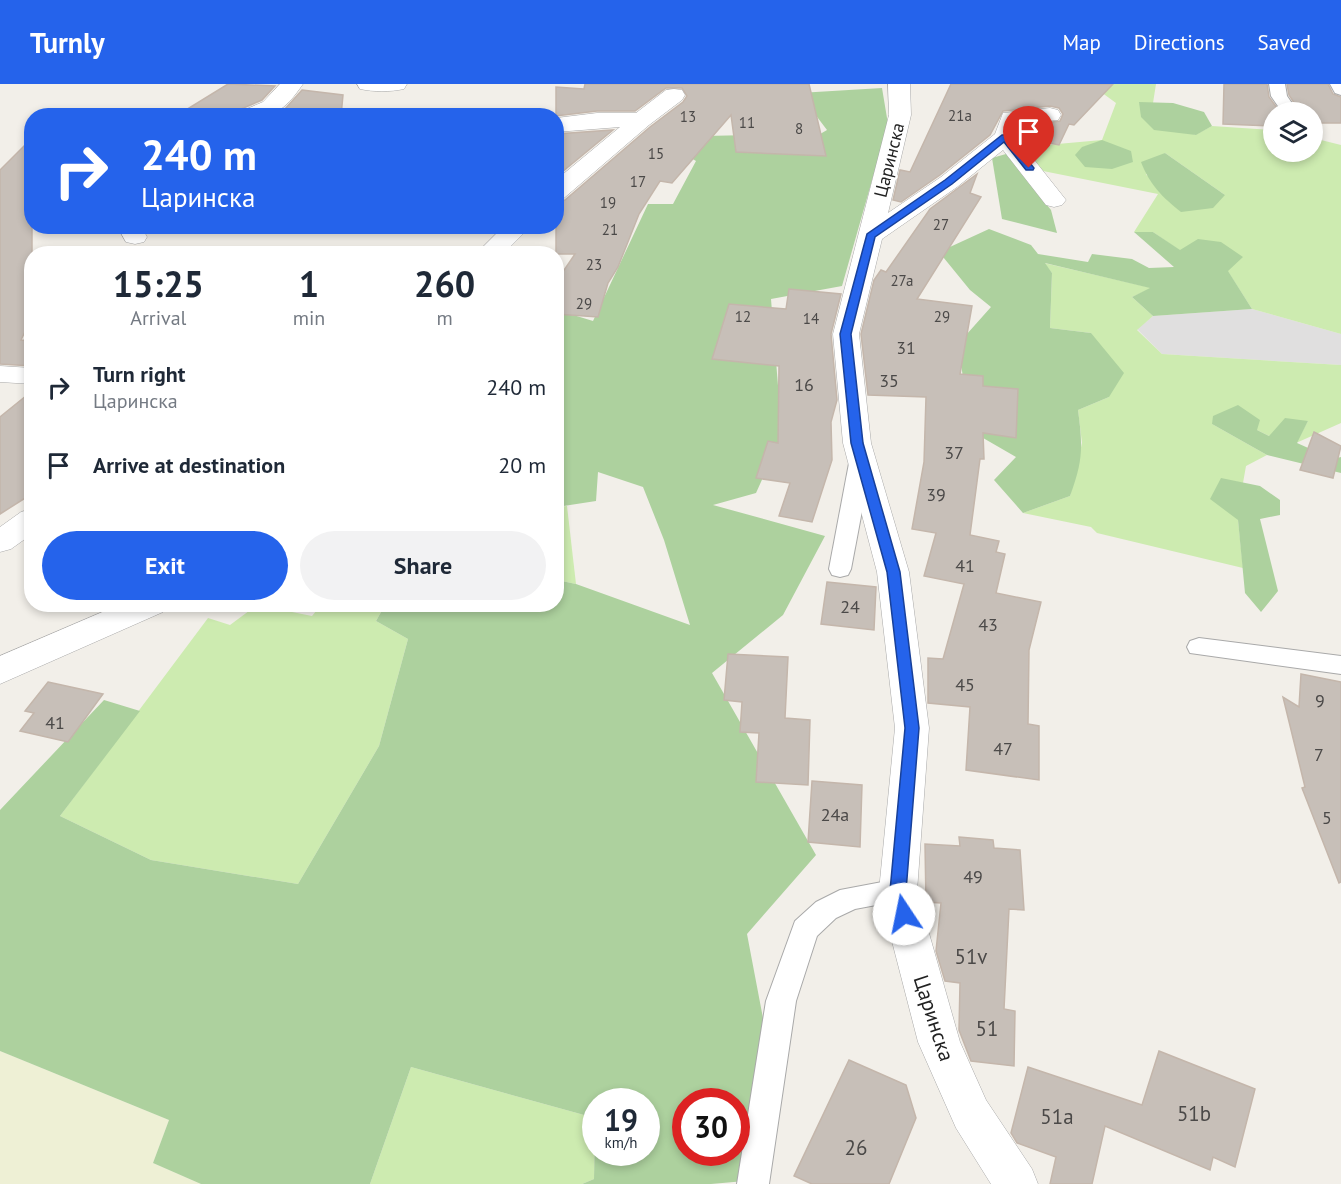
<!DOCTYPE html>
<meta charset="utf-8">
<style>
body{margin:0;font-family:"PT Sans",sans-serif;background:#f2f2f3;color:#1f2937;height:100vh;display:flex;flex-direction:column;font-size:22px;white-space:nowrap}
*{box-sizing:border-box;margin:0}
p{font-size:20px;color:#747a83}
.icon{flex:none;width:33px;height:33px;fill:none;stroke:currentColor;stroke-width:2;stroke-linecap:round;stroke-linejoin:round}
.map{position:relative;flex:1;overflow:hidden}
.side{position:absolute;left:24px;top:162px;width:540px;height:366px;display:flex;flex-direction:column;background:#fff;border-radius:24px;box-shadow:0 3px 9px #0003}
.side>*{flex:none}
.top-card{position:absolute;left:24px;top:24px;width:540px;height:126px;border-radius:24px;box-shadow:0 3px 9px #0003;background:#2563eb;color:#fff;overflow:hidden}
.controls{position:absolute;left:1263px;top:18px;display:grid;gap:12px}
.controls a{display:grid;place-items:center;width:60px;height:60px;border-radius:50%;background:#fff;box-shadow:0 3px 9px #0003;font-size:30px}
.speed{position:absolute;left:582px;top:1004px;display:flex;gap:12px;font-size:30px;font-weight:700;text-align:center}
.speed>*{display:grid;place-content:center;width:78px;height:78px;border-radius:50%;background:#fff;box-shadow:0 3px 9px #0003;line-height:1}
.speed small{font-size:15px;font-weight:400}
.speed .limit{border:9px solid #d22;background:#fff;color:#111}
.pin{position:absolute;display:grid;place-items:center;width:51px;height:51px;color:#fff;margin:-62px -26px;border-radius:50% 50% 50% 0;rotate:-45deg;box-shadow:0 0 6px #0007}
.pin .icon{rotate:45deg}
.me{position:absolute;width:66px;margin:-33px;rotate:349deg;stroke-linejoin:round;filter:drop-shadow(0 0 4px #0008)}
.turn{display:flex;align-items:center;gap:21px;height:126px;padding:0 18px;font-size:27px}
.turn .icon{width:78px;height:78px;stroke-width:2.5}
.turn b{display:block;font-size:42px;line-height:51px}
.eta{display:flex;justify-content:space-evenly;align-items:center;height:102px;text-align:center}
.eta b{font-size:36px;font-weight:700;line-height:42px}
.button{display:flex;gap:12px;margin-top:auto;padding:12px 18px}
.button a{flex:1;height:69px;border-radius:36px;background:#2563eb;color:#fff;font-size:24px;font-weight:700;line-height:69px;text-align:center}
.button a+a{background:#f2f2f3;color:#1f2937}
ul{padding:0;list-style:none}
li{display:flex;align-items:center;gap:18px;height:78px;padding:0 18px}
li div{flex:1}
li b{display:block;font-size:22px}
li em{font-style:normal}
header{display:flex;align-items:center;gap:36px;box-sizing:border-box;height:84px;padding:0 30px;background:#2563eb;color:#fff}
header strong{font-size:28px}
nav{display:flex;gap:33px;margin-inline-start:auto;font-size:21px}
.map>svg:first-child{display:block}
.residential{fill:#e0dfdf}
.farmland{fill:#eef0d5}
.grass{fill:#cdebb0;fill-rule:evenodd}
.forest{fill:#add19e;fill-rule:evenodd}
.building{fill:#c7bfb8;stroke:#c4b6ab;stroke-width:1.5}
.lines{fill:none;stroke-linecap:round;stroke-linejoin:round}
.service-casing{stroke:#a9a9a9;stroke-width:2}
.minor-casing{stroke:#a9a9a9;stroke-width:1}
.service{fill:#fff;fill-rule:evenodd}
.minor{fill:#fff;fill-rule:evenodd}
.route{fill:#2563eb;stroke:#184099;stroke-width:1.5}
.labels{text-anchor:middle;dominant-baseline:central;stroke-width:4.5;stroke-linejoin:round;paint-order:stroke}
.far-number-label{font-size:15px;fill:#4b4948}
.far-street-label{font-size:18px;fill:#222;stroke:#fff}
.number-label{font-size:18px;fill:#4b4948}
.near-number-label{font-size:21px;fill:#4b4948}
.street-label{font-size:21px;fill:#222;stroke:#fff}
</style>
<header>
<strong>Turnly</strong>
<nav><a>Map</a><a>Directions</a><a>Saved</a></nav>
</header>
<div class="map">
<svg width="1341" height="1100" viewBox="0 0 1341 1100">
<rect width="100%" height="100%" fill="#f2efe9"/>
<polygon class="residential" points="1252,225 1341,250 1341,281 1162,270 1137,245 1153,232"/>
<polygon class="farmland" points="0,967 169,1036 153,1079 201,1100 0,1100"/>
<g class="grass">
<path d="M1100,0H1156L1153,19H1139L1195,51L1212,42L1273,46L1274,68H1312L1313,54L1341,61V250L1252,225L1227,186L1242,173L1180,167L1153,148H1134L1158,110L1043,87L1024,63L1102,56L1116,19L1101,8ZM1165,69L1225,111L1146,91Z"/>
<polygon points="1044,179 1152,204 1132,213 1153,232 1137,246 1162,270 1341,281 1341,339 1296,359 1308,337 1269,352 1257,346 1212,340 1267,371 1246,382 1243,399 1221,395 1238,436 1243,484 1097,449 1091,443 1023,429 1070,412 1082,359 1078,326 1109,313 1091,249 1050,244 1052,189"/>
<polygon points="567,422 576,500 557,496 557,423"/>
<polygon points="257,521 312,532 321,521 385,521 376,537 408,555 379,662 298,800 151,776 60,732 208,534 230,541"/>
<polygon points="411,983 595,1034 594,1095 582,1100 370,1100"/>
</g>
<g class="forest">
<path d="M882,4L888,40L842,202L771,215L782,351L756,409L713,421L825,452L783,531L712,589L816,771L747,850L766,950L745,1097L711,1100H582L594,1095L595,1038L596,1068H646V1017H596L595,1034L411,983L370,1100H201L153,1079L169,1036L0,967V726L104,616L140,627L60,732L151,776L298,800L379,662L408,555L376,537L385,521L556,520L557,496L576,500L690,541L664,456L643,403L598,388L596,417L557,423V226L593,237L648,120H673L696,77L681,68L704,52L751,51L803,60L827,46L799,9ZM686,1017H736V1068H686Z"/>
<polygon points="1139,18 1173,19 1204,28 1212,42 1196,51 1154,46 1141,33"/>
<polygon points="1102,56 1131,67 1133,78 1112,85 1085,83 1075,71 1082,63"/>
<path d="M1165,69L1225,111L1213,124L1181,128C1162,113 1150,101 1141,78Z"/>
<polygon points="1006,70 1051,126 1057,149 1002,135 992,74"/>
<path d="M989,145L1031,161L1038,170L1088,178L1092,170L1132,175L1149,184L1174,183L1134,148H1153L1180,166L1198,155L1221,158L1243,173L1228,187L1252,225L1153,232L1132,213L1150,204L1045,179L1052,189L1050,244L1091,249L1124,289L1109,313L1078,326C1083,363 1083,377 1070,412L1023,429L994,396L1016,373L971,347L958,260L991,223L970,206L939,168Z"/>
<polygon points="1238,321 1260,336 1257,346 1269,352 1285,334 1308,337 1297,359 1333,375 1341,373 1341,389 1267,371 1212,340 1213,332"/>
<polygon points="1221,394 1260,402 1280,416 1280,431 1260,435 1278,507 1261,528 1245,509 1238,436 1210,415"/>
</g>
<g class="building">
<polygon points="228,0 275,2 262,16 241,25 237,32 176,32"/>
<polygon points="585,0 809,0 826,72 736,68 731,31 672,99 660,97 639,130 618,183 608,199 598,233 556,230 556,198 575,170 556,170 556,118 565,116 650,43 683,18 687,12 682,4 666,4 635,27 597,27 556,32 556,3 584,5"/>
<polygon points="951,0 1113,0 1074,41 1069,40 1059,61 1018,53 1022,42 1060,37 1063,30 1059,24 1050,22 1003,27 990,51 940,91 901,118 893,116 900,86 910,88"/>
<polygon points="1224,0 1267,0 1269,13 1280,28 1274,28 1273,42 1223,40"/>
<polygon points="1287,0 1328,0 1333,10 1341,13 1341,39 1312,39 1312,28 1300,28 1289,11"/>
<polygon points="302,6 343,11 341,32 271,32 285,25"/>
<polygon points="613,46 556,93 556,50"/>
<polygon points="32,54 32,233 21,256 32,257 32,282 0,280 0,86"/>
<polygon points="977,90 970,109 981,113 917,215 972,222 960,290 983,292 983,302 1018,305 1016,354 983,349 984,375 980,375 970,451 999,457 996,468 1005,470 996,509 1041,518 1029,566 1028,640 1039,642 1039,696 966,686 970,623 928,619 928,574 943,575 964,500 924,492 936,449 912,445 924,378 926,313 868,311 861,250 874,196 881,186 886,188 930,125"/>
<polygon points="789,205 841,210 831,250 837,316 831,338 832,376 812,438 779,432 790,399 756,394 768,357 778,359 779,282 712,275 729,220 786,225"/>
<polygon points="32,307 30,411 0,430 0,333"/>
<polygon points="1314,348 1341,362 1333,394 1300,386"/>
<polygon points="827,498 876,503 874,546 821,540"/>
<polygon points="728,570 788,573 785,634 810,636 808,701 756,698 759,649 740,648 742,618 724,616"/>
<polygon points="1301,590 1341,598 1341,798 1339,799 1302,704 1305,703 1283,613 1299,623"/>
<polygon points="48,598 103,610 68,658 20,647 34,629 25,627"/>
<polygon points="812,697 862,701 860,763 808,758"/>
<polygon points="959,753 993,756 994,764 1020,766 1024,826 1009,825 1004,925 1015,927 1014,982 971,977 959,946 960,899 945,897 936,867 941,819 926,818 925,760 960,762"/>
<polygon points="1159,967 1255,1005 1235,1083 1213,1073 1210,1086 1105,1042 1092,1100 1050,1100 1056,1073 1017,1059 1011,1049 1028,983 1142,1021"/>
<polygon points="849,976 906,1001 916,1034 889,1100 812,1100 794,1092"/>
</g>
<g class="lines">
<defs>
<g id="service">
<polygon points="1269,0 1285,0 1287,12 1298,28 1282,28 1271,12"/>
<polygon points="1330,0 1341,0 1341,11 1335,9"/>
<polygon points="861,367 869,369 872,374 851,485 848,491 840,493 832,491 829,485 850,374 853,369"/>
<polygon points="1199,554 1341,572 1341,590 1190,569 1187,563 1190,557"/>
<polygon points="898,795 908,799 912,807 908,815 855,825 836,834 817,852 796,917 769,1100 737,1100 766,917 795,837 816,818 840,806"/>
</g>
<g id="minor">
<path d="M280,0H303C282,30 275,32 239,32L242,27L263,18Z"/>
<path d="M357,0H407L404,5C390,8 374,8 360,5Z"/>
<polygon points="888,0 910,0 911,31 888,129 941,93 995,50 1003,29 1050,24 1058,26 1061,31 1058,36 1020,40 1016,53 1066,116 1062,121 1054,123 1046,121 1003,66 957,103 882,155 859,250 871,359 909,488 929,644 917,807 960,958 986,1016 1032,1085 1038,1100 991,1100 956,1044 918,958 879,807 895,644 877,488 843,359 833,250 889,31"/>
<polygon points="674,5 682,6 685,11 682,16 649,41 564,114 556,116 556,96 620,43 556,48 556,34 597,29 636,29 666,6"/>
<polygon points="117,142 141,142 147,153 144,158 135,160 126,158"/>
<polygon points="504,142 531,142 503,170 476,170"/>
<polygon points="0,282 32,284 32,300 0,298"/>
<polygon points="32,425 32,450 11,465 0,468 0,443 21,428"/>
<polygon points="121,520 168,520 163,528 0,600 0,572"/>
</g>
</defs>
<use href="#service" class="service-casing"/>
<use href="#minor" class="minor-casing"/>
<use href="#service" class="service"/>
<use href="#minor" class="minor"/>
</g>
<polygon class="route" points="1002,51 1008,51 1034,84 1033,86 1026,86 1004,58 952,100 875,153 851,250 863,359 900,488 919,644 906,807 912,830 910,835 904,837 898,835 890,807 905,644 887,488 851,359 840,250 867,150 945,96"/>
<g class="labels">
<g class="far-number-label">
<text x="960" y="31">21a</text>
<text x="688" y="32">13</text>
<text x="747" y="38">11</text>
<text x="799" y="44">8</text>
<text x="656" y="69">15</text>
<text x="638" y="97">17</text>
<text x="608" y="118">19</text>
<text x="941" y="140">27</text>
<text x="610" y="145">21</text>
<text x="594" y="180">23</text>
<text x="902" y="196">27a</text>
<text x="584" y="219">29</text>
<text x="743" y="232">12</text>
<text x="942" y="232">29</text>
<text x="811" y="234">14</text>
</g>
<g class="far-street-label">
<text transform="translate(889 76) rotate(-76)">Царинска</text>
</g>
<g class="number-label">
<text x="906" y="263">31</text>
<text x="889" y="296">35</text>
<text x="804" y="300">16</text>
<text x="954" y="368">37</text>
<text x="936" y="410">39</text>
<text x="965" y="481">41</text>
<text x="850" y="522">24</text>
<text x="988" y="540">43</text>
<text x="965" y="600">45</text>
<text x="1320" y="616">9</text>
<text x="55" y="638">41</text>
<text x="1003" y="664">47</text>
<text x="1319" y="670">7</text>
<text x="835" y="730">24a</text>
<text x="1327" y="733">5</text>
<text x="973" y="792">49</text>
</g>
<g class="near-number-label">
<text x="971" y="872">51v</text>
<text x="987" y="944">51</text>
<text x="1194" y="1029">51b</text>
<text x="1057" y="1032">51a</text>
<text x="856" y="1063">26</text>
</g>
<g class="street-label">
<text transform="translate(934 934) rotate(72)">Царинска</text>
</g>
</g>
</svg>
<div class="controls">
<a><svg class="icon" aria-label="layers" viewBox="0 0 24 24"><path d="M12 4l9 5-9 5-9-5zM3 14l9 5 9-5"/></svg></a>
</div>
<div class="speed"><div>19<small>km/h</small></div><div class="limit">30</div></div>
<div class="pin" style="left:1029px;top:84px;background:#d93025"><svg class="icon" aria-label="arrive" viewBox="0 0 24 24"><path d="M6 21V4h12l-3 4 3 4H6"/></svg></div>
<svg class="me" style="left:904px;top:830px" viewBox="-20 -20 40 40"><circle r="19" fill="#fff"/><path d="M0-13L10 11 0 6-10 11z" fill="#2563eb"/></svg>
<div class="top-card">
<div class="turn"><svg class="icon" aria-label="right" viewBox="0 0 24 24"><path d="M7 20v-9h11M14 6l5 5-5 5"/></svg><div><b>240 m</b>Царинска</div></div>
</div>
<section class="side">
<div class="eta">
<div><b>15:25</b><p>Arrival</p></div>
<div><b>1</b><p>min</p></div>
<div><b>260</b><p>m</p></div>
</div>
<ul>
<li><svg class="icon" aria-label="right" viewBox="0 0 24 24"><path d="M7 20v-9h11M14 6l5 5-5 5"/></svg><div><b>Turn right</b><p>Царинска</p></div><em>240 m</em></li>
<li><svg class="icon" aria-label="arrive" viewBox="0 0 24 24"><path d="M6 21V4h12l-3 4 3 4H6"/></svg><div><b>Arrive at destination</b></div><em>20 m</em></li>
</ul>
<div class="button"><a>Exit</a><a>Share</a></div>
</section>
</div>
